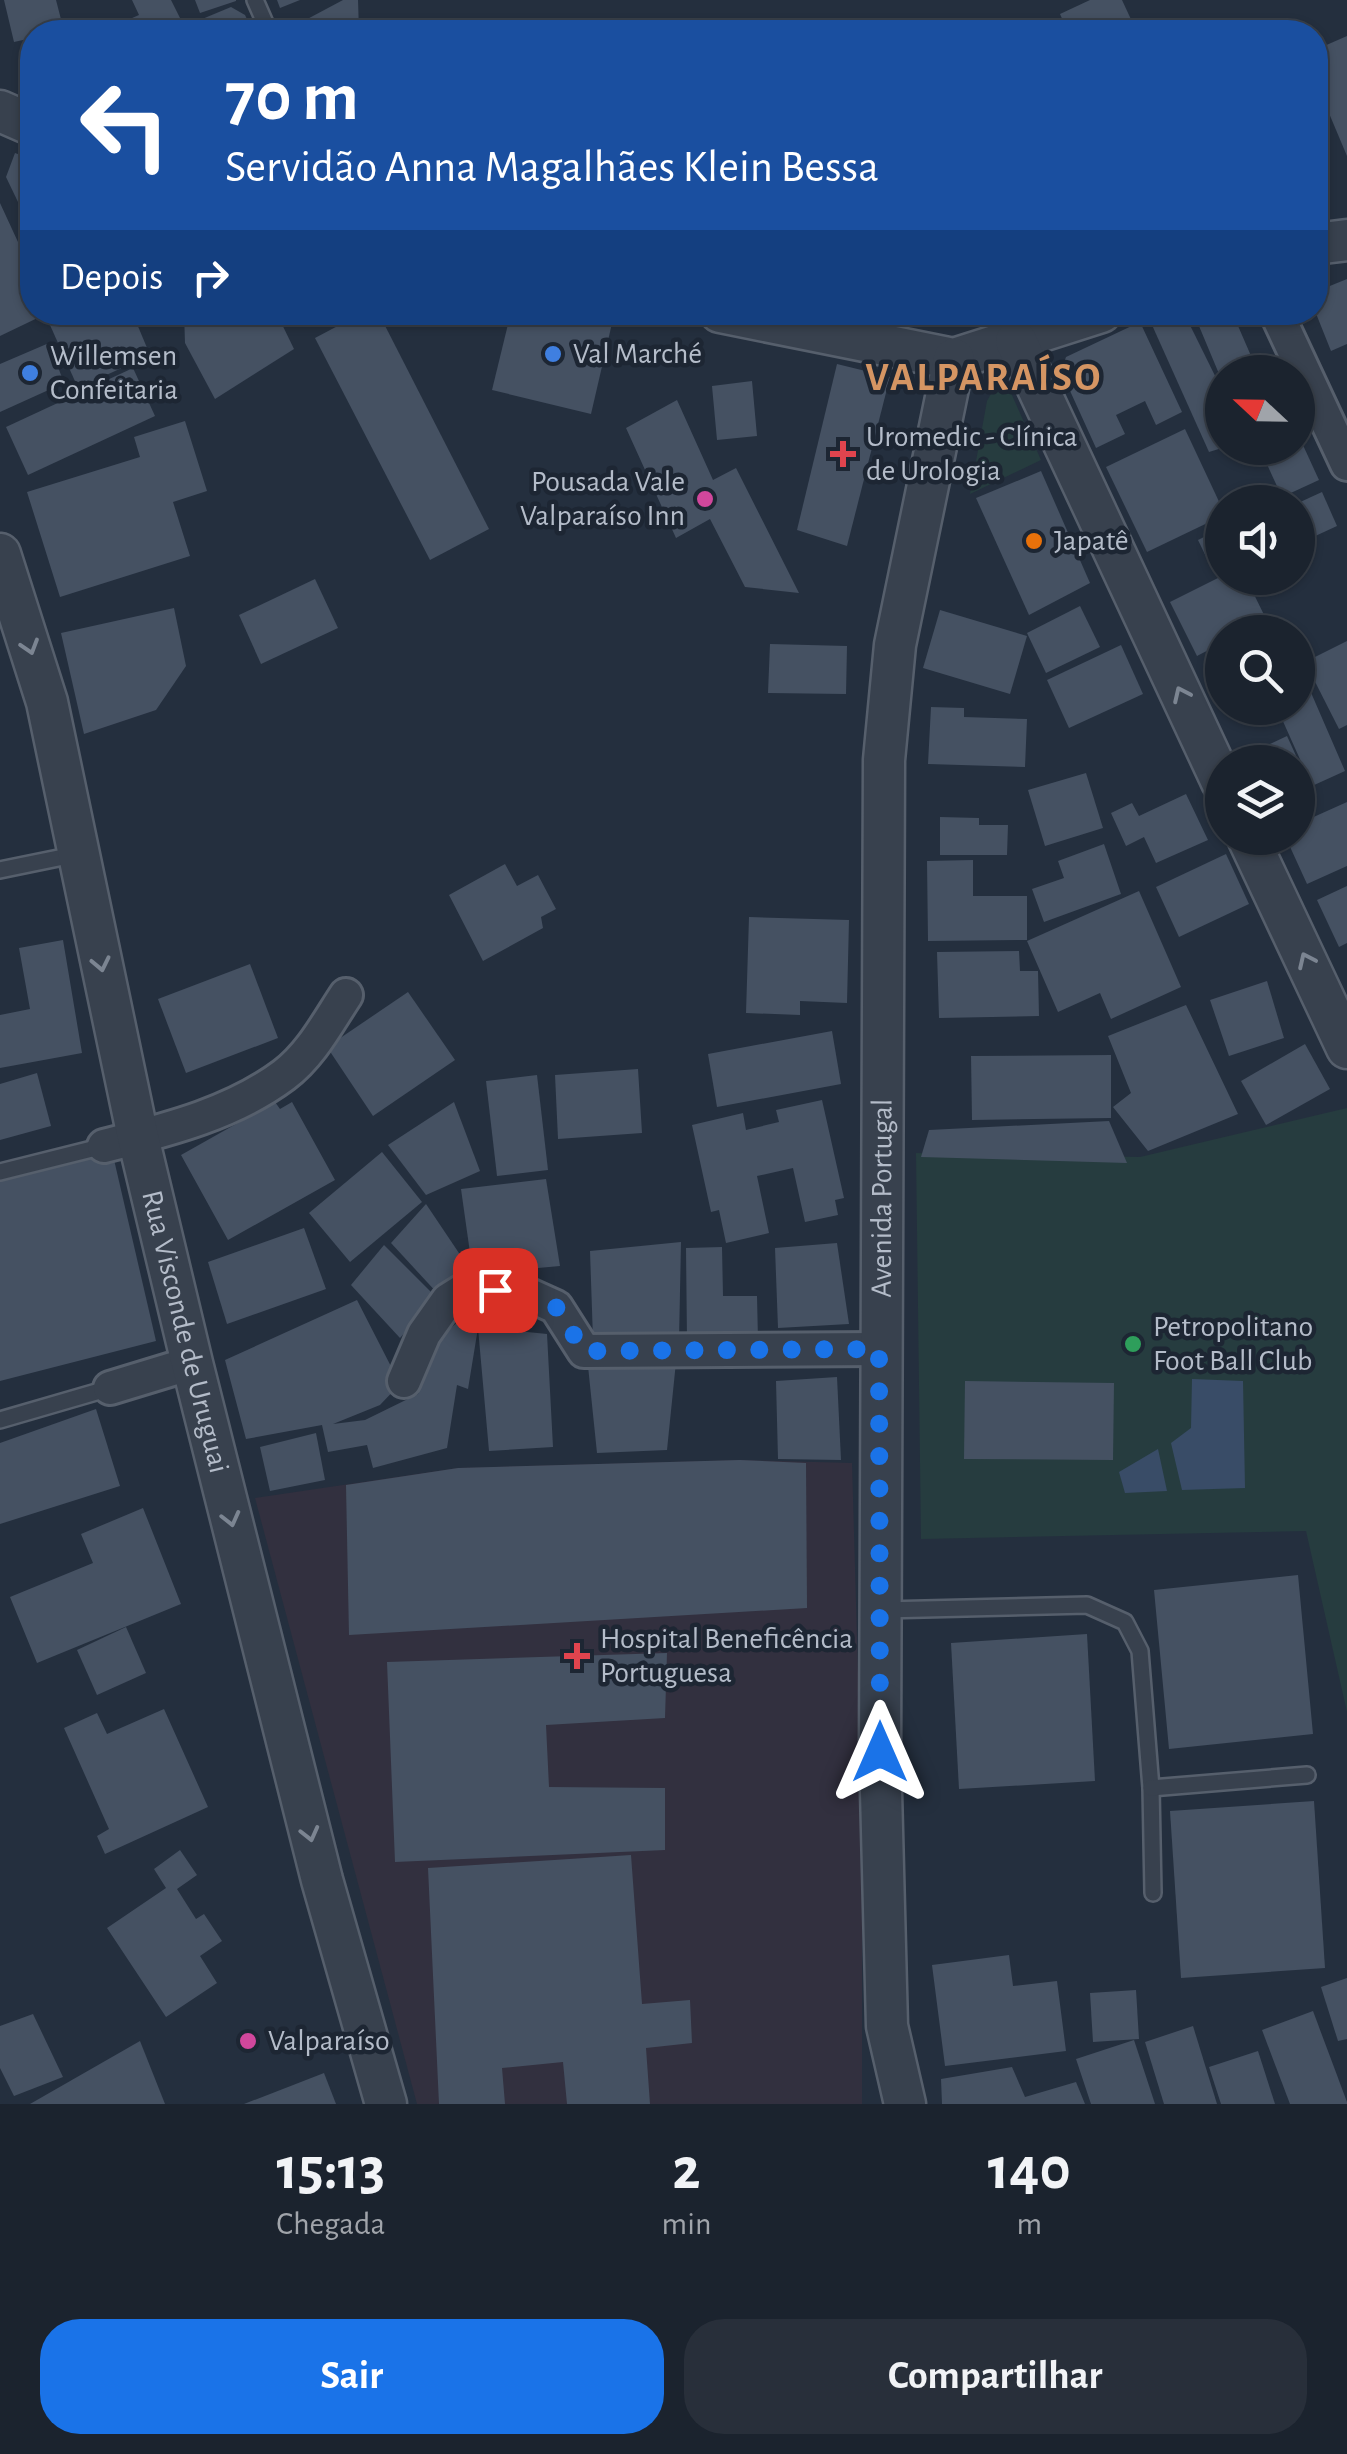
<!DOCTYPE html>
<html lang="pt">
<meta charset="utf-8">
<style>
body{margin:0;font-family:"Alegreya Sans",sans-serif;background:#282f3a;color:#f1f3f6;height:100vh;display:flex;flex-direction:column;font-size:38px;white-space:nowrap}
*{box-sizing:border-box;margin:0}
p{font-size:32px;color:#a0a4aa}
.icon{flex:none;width:55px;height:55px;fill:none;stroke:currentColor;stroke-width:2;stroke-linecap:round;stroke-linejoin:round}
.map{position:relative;height:2104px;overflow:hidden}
.drawer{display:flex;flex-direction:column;background:#1b232e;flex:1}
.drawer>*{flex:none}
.top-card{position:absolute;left:20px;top:20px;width:1308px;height:305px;border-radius:40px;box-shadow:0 2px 8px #0004,0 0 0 2px #39404a;background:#1a4fa0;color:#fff;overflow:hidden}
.needle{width:65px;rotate:292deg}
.fabs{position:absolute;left:1205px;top:355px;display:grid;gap:20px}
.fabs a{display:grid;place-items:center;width:110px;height:110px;border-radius:50%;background:#1b232e;box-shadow:0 2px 8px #0004,0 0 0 2px #39404a;font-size:50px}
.pin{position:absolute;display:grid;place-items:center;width:85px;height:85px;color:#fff;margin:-42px;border-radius:20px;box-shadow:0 5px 15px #0006}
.me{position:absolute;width:110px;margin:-55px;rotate:0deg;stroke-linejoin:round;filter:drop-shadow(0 0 8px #0008)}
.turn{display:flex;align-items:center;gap:35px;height:210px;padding:0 40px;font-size:45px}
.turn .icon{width:130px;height:130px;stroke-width:2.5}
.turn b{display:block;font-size:70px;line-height:85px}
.then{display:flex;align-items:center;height:95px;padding:0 40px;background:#0003;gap:20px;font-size:38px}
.eta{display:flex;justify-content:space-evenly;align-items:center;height:170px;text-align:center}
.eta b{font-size:60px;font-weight:700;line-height:70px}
.action{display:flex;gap:20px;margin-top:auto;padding:20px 40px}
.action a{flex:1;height:115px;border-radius:40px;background:#1a73e8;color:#fff;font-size:40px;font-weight:700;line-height:115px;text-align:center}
.action a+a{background:#282f3a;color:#f1f3f6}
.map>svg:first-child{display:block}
.medical{fill:#32303f}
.green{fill:#263c3f}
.water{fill:#394c67}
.building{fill:#455162}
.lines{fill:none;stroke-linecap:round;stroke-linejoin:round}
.service-casing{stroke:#565f6c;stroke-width:20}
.minor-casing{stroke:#565f6c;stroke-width:38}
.tertiary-casing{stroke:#565f6c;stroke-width:45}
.service{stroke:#38414e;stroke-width:15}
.minor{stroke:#38414e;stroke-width:32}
.tertiary{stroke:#38414e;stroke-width:40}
.oneway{stroke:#7c8592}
.route{stroke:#1a73e8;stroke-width:18;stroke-dasharray:0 32.4}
.shop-dot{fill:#3f7fe0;stroke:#1d2633;stroke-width:4}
.health-dot{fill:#e0444e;stroke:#1d2633;stroke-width:4}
.hotel-dot{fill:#d1479c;stroke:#1d2633;stroke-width:4}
.food-dot{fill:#e8710a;stroke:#1d2633;stroke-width:4}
.leisure-dot{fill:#2e9e5b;stroke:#1d2633;stroke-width:4}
.labels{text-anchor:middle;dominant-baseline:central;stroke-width:9;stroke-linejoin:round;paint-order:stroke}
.poi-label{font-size:30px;fill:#b4bcc9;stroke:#1d2633;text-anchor:start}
.street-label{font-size:30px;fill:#b4bcc9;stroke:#1d2633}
.district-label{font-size:40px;font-weight:bold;letter-spacing:2.5px;fill:#d59563;stroke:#1d2633}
</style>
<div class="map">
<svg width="1347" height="2104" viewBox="0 0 1347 2104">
<rect width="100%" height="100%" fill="#242f3e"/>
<polygon class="medical" points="740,1460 852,1463 862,1813 862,2104 417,2104 255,1498 458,1468"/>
<g class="green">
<polygon points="998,388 1011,393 1041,460 970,494 987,401 992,392"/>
<polygon points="1347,1108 1347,1712 1306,1531 921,1539 916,1153 1140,1157"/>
</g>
<g class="water">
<polygon points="1192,1379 1243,1381 1245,1488 1182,1490 1171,1443 1191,1428"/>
<polygon points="1158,1449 1167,1491 1125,1493 1119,1472"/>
</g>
<g class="building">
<polygon points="4,0 56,0 64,31 32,32 32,38 14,42"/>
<polygon points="132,0 171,0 187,32 121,32 116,25 139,15"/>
<polygon points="195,0 236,0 236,1 200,13"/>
<polygon points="277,0 300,0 280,8"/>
<polygon points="343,0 358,0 359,32 283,32"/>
<polygon points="1090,0 1122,0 1135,28 1127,32 1068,32 1060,14"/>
<polygon points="231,7 245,15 253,32 200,32 195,22"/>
<polygon points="1347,36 1347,156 1315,80 1315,50"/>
<polygon points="1315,145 1327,167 1315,173"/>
<polygon points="15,153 32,159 32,206 18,202 6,177"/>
<polygon points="0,203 24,255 32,251 32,312 50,312 0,336"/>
<polygon points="1347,279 1347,344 1331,351 1315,311 1315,292"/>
<polygon points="78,312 132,312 150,355 78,388 50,325"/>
<polygon points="184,312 276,312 294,349 215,399 185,343"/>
<polygon points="364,312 378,312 489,529 430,560 315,338"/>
<polygon points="511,312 584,312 613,319 591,414 492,390"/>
<polygon points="1232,312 1258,372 1222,372 1222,381 1199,326"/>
<polygon points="1184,313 1222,390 1222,448 1209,452 1152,325"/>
<polygon points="1140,322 1182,412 1156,425 1145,401 1116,415 1125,434 1096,448 1061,371 1066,357"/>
<polygon points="49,343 64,383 0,412 0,364"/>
<polygon points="837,364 890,377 847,546 797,530"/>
<polygon points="133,368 155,416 28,475 6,427"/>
<polygon points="752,381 757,436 717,440 712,386"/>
<polygon points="677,400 713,480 736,468 799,593 745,587 710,519 676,538 626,428"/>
<polygon points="185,421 207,491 173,502 190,556 60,597 27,492 140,457 134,437"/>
<polygon points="1185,429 1222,508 1222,516 1147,552 1106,467"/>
<polygon points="1302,443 1319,480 1282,497 1265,460"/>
<polygon points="1041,471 1090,583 1029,615 976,498"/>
<polygon points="1322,492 1337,526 1298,544 1298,503"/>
<polygon points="1222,528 1222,564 1212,569 1198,540"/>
<polygon points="1222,576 1246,578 1267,621 1244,632 1222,632 1222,643 1197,656 1170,602"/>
<polygon points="315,579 338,628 261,664 239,615"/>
<polygon points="1080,606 1100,647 1046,673 1027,633"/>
<polygon points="174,608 186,666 156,710 84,734 61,633"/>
<polygon points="940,610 1027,636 1010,694 923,668"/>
<polygon points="1347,641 1347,725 1339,729 1305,662"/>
<polygon points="770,644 847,646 846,694 768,693"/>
<polygon points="1121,645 1143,694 1069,728 1047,680"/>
<polygon points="1309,688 1345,771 1312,786 1277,708 1298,708 1298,693"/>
<polygon points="931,707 964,708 964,717 1027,719 1025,767 928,764"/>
<polygon points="1287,736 1304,773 1298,776 1298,762 1253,762 1249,754"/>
<polygon points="1086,773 1103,828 1045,846 1028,790"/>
<polygon points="1186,794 1208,840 1156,863 1144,837 1126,846 1111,813 1132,803 1139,816"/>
<polygon points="1347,802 1347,866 1307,884 1286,838 1298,838 1298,824"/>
<polygon points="940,817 979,818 979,825 1008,825 1007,855 940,855"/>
<polygon points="1104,844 1121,894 1044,922 1032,889 1064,878 1058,861"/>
<polygon points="1226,854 1249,904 1179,937 1156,887"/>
<polygon points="973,860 973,896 1027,896 1027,940 928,941 927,861"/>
<polygon points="505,864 517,886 538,875 556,909 541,917 543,928 483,961 449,895"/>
<polygon points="1347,886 1347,943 1339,947 1317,900"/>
<polygon points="1139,891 1181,987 1111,1019 1100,993 1058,1012 1027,941"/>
<polygon points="749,917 849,920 847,1003 800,1001 800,1015 746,1013"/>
<polygon points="63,940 82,1053 0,1068 0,1015 30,1009 19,948"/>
<polygon points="1019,951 1020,971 1038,971 1039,1016 939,1018 937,952"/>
<polygon points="250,964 278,1038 186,1073 158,999"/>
<polygon points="1267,981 1284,1038 1229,1056 1210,1000"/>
<polygon points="408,992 455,1060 373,1116 327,1047"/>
<polygon points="1186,1005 1238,1114 1148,1151 1113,1107 1131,1093 1108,1036"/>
<polygon points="832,1031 841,1084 717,1107 708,1054"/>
<polygon points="1305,1044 1330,1089 1266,1125 1241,1081"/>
<polygon points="1111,1055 1111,1118 972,1120 971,1056"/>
<polygon points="638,1069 642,1133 558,1139 555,1075"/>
<polygon points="37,1073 51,1126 0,1140 0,1084"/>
<polygon points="537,1075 548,1170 497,1176 486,1081"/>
<polygon points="822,1100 844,1198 835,1200 838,1215 805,1222 793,1168 757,1176 769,1233 726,1243 719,1210 711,1212 692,1125 743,1113 746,1130 779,1122 776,1110"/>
<polygon points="275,1102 280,1109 292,1102 335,1180 228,1240 181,1155"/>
<polygon points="454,1102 480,1171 426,1195 388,1145"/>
<polygon points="1109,1121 1127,1163 921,1157 929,1130"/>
<polygon points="112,1151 156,1341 0,1381 0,1180"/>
<polygon points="382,1152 422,1202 350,1262 309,1213"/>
<polygon points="546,1179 560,1266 473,1274 461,1189"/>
<polygon points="426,1204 467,1265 439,1295 391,1243"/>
<polygon points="304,1228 326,1289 227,1324 208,1262"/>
<polygon points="681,1242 679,1341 593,1339 590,1251"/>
<polygon points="837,1243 849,1324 778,1328 775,1248"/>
<polygon points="384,1245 436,1297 400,1338 351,1285"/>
<polygon points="722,1247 723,1296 757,1296 758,1340 687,1341 686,1248"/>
<polygon points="357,1300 400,1384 380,1405 333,1424 365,1420 418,1394 438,1339 467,1314 481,1310 478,1327 547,1334 553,1447 489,1451 478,1328 468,1389 457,1385 447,1448 373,1468 367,1445 328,1452 322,1425 246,1439 225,1360"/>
<polygon points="676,1362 667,1450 597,1453 588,1366"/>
<polygon points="837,1377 841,1460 778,1459 776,1381"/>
<polygon points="965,1381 1114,1383 1113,1460 964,1459"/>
<polygon points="96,1409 120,1486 0,1524 0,1443"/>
<polygon points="316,1433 325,1480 270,1491 260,1447"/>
<polygon points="740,1460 806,1463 807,1608 349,1635 346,1485 458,1468"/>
<polygon points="143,1508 181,1604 37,1663 10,1597 93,1563 81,1534"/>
<polygon points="1298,1575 1313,1734 1169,1749 1154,1590"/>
<polygon points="126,1627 146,1673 97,1695 77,1650"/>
<polygon points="1087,1634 1095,1781 959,1789 951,1643"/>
<polygon points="667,1653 665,1718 546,1725 549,1787 665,1788 665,1850 395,1862 387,1662"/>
<polygon points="164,1709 208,1807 105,1854 97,1836 109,1829 64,1728 97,1713 107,1734"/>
<polygon points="1314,1801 1325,1968 1181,1978 1170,1811"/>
<polygon points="180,1850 197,1875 177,1889 196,1919 204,1914 222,1941 200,1956 217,1983 166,2017 107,1928 166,1888 154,1869"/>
<polygon points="631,1855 642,2004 690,2000 692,2043 646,2048 650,2104 567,2104 563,2062 502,2068 505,2104 439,2104 428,1868"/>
<polygon points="1009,1955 1013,1986 1057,1981 1066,2051 945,2066 932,1965"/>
<polygon points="1347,1978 1347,2039 1338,2041 1321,1987"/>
<polygon points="1136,1990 1139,2039 1093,2042 1090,1993"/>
<polygon points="1313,2011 1347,2102 1347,2104 1290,2104 1262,2030"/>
<polygon points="33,2014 63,2077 14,2096 0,2068 0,2026"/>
<polygon points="1193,2026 1217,2104 1164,2104 1145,2042"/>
<polygon points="1134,2040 1155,2104 1091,2104 1076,2059"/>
<polygon points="140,2041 165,2104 30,2104"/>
<polygon points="1258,2051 1275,2104 1221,2104 1209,2067"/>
<polygon points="1012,2067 1025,2097 1076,2082 1085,2104 942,2104 941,2079"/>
<polygon points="324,2073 336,2104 244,2104"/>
</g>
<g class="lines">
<defs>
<g id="service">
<polyline points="255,0 269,32"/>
<polyline points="0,870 78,854"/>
<polyline points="0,1172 104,1146"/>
<polyline points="0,1420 110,1388"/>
<polyline points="883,1610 1087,1605 1125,1622 1140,1651 1151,1788 1153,1893"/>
<polyline points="1151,1788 1307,1775"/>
</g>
<g id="minor">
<polyline points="1276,312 1347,464"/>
<path d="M104,1146C166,1130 232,1114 284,1075C311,1055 328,1022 346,995"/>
<polyline points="404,1381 424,1334 448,1300 464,1290 525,1293 556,1307 584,1351 879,1349"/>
<polyline points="110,1388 192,1363"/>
</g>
<g id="tertiary">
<polyline points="0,111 32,125"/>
<polyline points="1315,244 1347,240"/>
<polyline points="720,312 954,359 1101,312"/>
<polyline points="1016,341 1222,782"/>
<path id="s1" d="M0,554L47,702L138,1137L192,1363L322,1880L386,2104"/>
<polyline points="1248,838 1347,1048"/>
<path id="s2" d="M905,2104L887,2026L880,1752L884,760L895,645L954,359"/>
</g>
</defs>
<use href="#service" class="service-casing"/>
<use href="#minor" class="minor-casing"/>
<use href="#tertiary" class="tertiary-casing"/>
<use href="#service" class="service"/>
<use href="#minor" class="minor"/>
<use href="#tertiary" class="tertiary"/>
</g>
<defs><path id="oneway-chevron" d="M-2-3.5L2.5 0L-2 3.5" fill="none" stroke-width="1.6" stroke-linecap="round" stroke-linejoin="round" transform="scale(2.5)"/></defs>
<g class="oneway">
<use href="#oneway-chevron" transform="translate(30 647) rotate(73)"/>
<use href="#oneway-chevron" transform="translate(1181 694) rotate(-115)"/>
<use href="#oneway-chevron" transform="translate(1306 960) rotate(-115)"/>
<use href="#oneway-chevron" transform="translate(101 964) rotate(78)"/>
<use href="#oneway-chevron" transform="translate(231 1519) rotate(76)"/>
<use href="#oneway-chevron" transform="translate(310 1834) rotate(76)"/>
</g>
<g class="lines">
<polyline class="route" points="495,1290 525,1293 556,1307 584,1351 879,1349 880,1752"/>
</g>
<g class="shop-dot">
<circle cx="553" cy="354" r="10"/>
<circle cx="30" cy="373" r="10"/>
</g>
<g class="health-dot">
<path d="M838 439h10v10h10v10h-10v10h-10v-10h-10v-10h10z"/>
<path d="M572 1641h10v10h10v10h-10v10h-10v-10h-10v-10h10z"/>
</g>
<g class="hotel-dot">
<circle cx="705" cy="499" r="10"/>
<circle cx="248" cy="2041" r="10"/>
</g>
<circle class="food-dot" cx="1034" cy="541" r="10"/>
<circle class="leisure-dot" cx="1133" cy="1344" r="10"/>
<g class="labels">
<g class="poi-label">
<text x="573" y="354">Val Marché</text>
<text x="50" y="356">Willemsen<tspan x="50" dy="34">Confeitaria</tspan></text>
<text x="866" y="437">Uromedic - Clínica<tspan x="866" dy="34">de Urologia</tspan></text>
<text x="685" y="482" text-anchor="end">Pousada Vale<tspan x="685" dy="34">Valparaíso Inn</tspan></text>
<text x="1054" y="541">Japatê</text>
<text x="1153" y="1327">Petropolitano<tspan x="1153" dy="34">Foot Ball Club</tspan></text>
<text x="600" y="1639">Hospital Beneficência<tspan x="600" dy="34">Portuguesa</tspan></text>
<text x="268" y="2041">Valparaíso</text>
</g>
<g class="street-label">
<text stroke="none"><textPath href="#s2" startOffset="908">Avenida Portugal</textPath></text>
<text stroke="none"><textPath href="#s1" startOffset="800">Rua Visconde de Uruguai</textPath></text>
</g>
<g class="district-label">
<text x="984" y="378">VALPARAÍSO</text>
</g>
</g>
</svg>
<div class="fabs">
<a><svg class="needle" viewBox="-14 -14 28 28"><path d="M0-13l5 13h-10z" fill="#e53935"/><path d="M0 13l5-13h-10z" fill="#a0a4aa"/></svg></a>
<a><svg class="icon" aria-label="sound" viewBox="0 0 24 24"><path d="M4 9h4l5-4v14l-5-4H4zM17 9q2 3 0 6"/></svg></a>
<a><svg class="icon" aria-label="search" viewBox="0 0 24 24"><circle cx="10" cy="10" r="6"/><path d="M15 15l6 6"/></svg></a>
<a><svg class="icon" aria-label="layers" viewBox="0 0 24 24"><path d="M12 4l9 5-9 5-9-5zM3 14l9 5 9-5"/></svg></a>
</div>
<div class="pin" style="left:495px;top:1290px;background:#d93025"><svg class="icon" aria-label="arrive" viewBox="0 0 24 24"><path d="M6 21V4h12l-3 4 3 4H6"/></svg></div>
<svg class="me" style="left:880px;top:1752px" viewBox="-20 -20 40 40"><path d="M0-17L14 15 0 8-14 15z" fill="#1a73e8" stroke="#fff" stroke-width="4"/></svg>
<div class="top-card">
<div class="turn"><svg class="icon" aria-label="left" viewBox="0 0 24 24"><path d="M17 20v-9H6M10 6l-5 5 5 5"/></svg><div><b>70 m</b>Servidão Anna Magalhães Klein Bessa</div></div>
<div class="then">Depois<svg class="icon" aria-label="right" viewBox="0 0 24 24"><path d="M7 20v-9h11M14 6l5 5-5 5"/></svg></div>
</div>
</div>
<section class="drawer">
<div class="eta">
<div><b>15:13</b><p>Chegada</p></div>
<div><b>2</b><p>min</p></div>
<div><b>140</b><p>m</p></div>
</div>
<div class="action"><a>Sair</a><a>Compartilhar</a></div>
</section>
